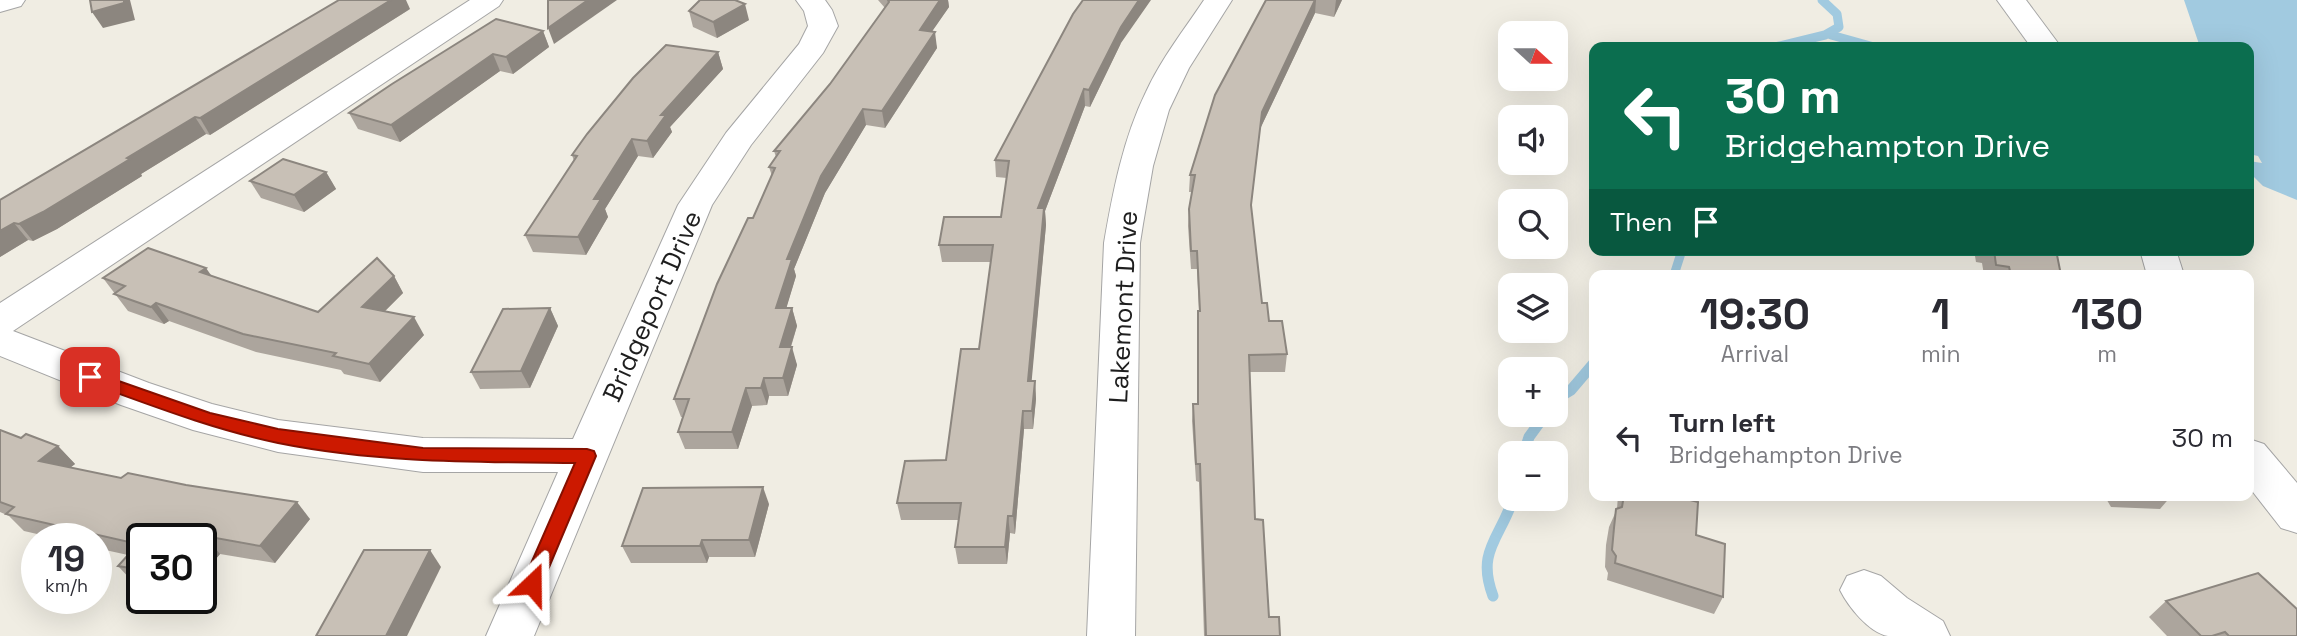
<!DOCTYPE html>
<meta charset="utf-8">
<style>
body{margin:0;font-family:"Space Grotesk",sans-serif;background:#f2f2f3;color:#2b2b33;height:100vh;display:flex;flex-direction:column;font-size:26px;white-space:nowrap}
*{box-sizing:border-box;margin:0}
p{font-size:23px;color:#7c7c81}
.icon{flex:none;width:38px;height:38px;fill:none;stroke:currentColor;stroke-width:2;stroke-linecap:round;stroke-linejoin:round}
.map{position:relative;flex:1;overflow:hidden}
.panel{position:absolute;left:1589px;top:270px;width:665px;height:231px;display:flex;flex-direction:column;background:#fff;border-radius:14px;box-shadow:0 7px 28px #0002}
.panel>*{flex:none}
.hud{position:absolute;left:1589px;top:42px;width:665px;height:214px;border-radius:14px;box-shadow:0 7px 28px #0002;background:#0b6e4f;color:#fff;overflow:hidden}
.needle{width:46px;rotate:111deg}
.tools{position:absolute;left:1498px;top:21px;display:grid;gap:14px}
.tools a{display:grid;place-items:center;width:70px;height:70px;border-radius:14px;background:#fff;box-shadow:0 7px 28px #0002;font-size:35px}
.speed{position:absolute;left:21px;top:523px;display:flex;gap:14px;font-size:35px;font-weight:700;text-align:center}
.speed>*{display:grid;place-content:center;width:91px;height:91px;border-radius:50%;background:#fff;box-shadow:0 7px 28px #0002;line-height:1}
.speed small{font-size:18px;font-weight:400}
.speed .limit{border:4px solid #111;border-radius:10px;background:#fff;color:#111}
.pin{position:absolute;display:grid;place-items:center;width:60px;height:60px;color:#fff;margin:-30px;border-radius:14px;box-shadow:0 4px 10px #0006}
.me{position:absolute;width:77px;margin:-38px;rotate:23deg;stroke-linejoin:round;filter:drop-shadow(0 0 5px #0008)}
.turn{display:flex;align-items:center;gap:24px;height:147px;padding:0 21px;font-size:32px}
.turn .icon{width:91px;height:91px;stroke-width:2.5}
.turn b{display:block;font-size:49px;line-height:60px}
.then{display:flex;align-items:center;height:66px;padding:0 21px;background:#0003;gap:14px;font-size:26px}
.eta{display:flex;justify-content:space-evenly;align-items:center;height:119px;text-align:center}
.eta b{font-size:42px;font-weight:600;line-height:49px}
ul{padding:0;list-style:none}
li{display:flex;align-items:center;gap:21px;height:98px;padding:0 21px}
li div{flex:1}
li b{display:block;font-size:26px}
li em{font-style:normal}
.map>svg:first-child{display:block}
.water{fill:#a1cae0}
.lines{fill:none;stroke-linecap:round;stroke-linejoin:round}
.stream-far1{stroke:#a1cae0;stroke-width:9}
.stream{stroke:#a1cae0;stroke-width:11}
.minor-casing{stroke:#a5a5a5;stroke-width:2}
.minor{fill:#fff;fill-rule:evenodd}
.wall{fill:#aca59d}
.shaded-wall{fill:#8c867f}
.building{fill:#c8c0b6;stroke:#8c867f;stroke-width:2}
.route{fill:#cc1900;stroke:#851000;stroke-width:2}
.labels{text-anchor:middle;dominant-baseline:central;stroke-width:6;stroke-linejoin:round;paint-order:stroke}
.street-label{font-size:26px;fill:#1e1e1e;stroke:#fff}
</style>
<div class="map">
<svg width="2297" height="636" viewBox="0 0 2297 636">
<rect width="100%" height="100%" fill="#f0ede3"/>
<polygon class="water" points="2184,0 2297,0 2297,200 2263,186 2249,172 2249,161 2262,163 2258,156 2249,154 2249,47 2200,47"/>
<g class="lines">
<g class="stream-far1">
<polyline points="1831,35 1874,47"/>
<polyline points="1775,47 1825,35 1839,27 1837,14 1822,0"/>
<polyline points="1674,275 1682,250"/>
</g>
<g class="stream">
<polyline points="1556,399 1571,390 1594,363"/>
<polyline points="1524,453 1529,437 1545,415"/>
<path d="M1493,596C1476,551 1500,539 1513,499"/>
</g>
<defs>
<g id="minor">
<polygon points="0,0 25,0 21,6 0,12"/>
<polygon points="470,0 503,0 499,6 13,331 149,383 212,404 278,420 423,438 573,439 678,205 726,133 799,44 808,26 804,11 796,0 825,0 832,10 838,26 823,53 751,145 712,205 534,636 486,636 558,472 423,472 278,452 193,430 121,405 0,356 0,303"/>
<path d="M1204,0H1232L1189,68L1169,110L1153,166L1143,224L1140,243L1135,636H1087L1104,243C1113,191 1123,139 1146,92C1161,59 1184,30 1204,0Z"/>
<polygon points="1997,0 2026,0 2061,47 2031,47"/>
<polygon points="2140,250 2176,250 2184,275 2147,275"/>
<polygon points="2249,439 2264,444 2297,483 2297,533 2281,528 2249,487"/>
<path d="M1864,570L1881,576L1907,598L1943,621L1950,636C1931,636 1907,636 1888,636C1869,633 1848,606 1840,590L1847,576Z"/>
</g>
</defs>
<use href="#minor" class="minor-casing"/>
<use href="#minor" class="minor"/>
</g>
<g class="wall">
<polygon points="878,0 948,0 949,7 932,31 937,48 885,128 866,125 825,193 794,269 796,276 786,308 792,308 797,326 791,347 797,365 788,396 769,396 767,405 752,406 738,449 685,449 678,432 683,417 681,417 674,399 772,176 769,167 776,157 774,151 830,84 885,8"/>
<polygon points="1266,0 1342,0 1334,17 1315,13 1260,129 1251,208 1262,303 1269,321 1287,354 1285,372 1249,372 1255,519 1269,617 1280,636 1204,636 1199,482 1196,481 1192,421 1193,404 1197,404 1197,329 1199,311 1197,269 1191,269 1188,226 1189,209 1192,192 1189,192 1190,175"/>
<polygon points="410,9 210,135 206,134 141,174 142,176 57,229 33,241 28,240 0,257 0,200"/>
<polygon points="689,11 749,20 717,38 693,27"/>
<polygon points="543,31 549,47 513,74 500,71 400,142 358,129 349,113"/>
<polygon points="1121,43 1090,107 1085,106 1045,211 1046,225 1031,381 1035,381 1036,399 1033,429 1024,429 1015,534 1010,533 1007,564 958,564 955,547 959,520 901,520 897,503 946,460 979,349 991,262 942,262 939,245 1001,217 1007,178 996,177 995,160"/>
<polygon points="718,52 723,69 670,127 672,132 653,158 638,156 605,209 608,217 586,255 533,252 525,235 574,161 572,155"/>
<polygon points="326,172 336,189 304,212 261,198 250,181"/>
<polygon points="1974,250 2062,250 2057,257 2061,275 1984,275 1982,263 1976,262"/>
<polygon points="211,276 318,312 394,276 403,293 385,311 424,335 380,382 344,374 341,370 256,352 169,321 164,324 128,311 103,278"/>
<polygon points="550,308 558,326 530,388 480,389 471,372"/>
<polygon points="0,430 21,438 58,446 75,464 69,468 310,519 275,563 220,554 201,576 201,539 142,539 142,584 134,583 118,566 128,555 96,548 96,539 59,539 24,531 9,516 0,512"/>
<polygon points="1618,495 1690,495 1690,500 1696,535 1723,597 1714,614 1607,580 1608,573 1605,567 1606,545 1609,527 1617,509"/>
<polygon points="1920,495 1953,495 1950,499"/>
<polygon points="2104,495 2172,495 2160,509 2111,507"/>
<polygon points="769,504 755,557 709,557 707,563 631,563 622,546"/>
<polygon points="2166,601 2297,636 2167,636 2149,617"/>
</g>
<g class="shaded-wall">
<polygon points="124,0 130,0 135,20 103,28 92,12"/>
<polygon points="391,0 406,0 410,9 210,135 200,118"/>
<polygon points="588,0 617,0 554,44 548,28"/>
<polygon points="940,0 948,0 949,7 922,46 920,30"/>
<polygon points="1139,0 1151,0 1121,43 1090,107 1089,90 1121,27"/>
<polygon points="1315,0 1316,0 1315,13 1260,129 1249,222 1262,112"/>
<polygon points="1336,0 1342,0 1334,17"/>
<polygon points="745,4 749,20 717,38 713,22"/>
<polygon points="543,31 549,47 513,74 506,57"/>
<polygon points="935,32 937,48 885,128 882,111"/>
<polygon points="718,52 723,69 670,127 672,132 653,158 647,141 661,115"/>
<polygon points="493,54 500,71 400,142 391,125"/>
<polygon points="1084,89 1085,106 1045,211 1046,225 1030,399 1028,381 1038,208"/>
<polygon points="863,109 866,125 825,193 794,269 796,276 781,326 776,308 787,259 821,176"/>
<polygon points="195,117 206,134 141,174 142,176 57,229 33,241 19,224"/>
<polygon points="632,139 638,156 605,209 608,217 586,255 578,237 594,199"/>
<polygon points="326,172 336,189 304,212 294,195"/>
<polygon points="14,223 28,240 0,257 0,231"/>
<polygon points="206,268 218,285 200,272"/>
<polygon points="394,276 403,293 372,324 362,307"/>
<polygon points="156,303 169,321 164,324 151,307"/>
<polygon points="550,308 558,326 530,388 521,371"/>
<polygon points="792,308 797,326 785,365 780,347"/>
<polygon points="414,317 424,335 380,382 369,364"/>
<polygon points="792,347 797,365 788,396 783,378"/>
<polygon points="764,378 769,396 767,405 761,388"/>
<polygon points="1035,381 1036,399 1033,429 1032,411"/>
<polygon points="746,388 752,406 738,449 732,432"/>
<polygon points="1023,411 1024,429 1015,534 1013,516"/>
<polygon points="58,446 75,464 56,479 39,461"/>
<polygon points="763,487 769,504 755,557 749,540"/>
<polygon points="297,502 310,519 275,563 260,546"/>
<polygon points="1008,516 1010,533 1007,564 1005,547"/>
<polygon points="205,536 220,554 201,576 201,541"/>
<polygon points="702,540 709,557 707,563 700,546"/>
<polygon points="430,550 441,567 407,636 386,636"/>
</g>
<g class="building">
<polygon points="90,0 124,0 124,3 92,12"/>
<polygon points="339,0 391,0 200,118 195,117 127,158 130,159 43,212 19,224 14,223 0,231 0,200"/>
<polygon points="548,0 588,0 548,28"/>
<polygon points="700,0 735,0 745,4 713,22 689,11"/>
<polygon points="888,0 940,0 920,30 935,32 882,111 863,109 821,176 787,259 792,259 776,308 792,308 780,347 792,347 783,378 764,378 761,388 746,388 732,432 678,432 689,399 674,399 717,284 748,218 753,218 775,168 769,167 780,151 774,151 830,84 889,2"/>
<polygon points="1083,0 1139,0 1121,27 1089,90 1084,89 1038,208 1044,208 1028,381 1035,381 1032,411 1023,411 1013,516 1008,516 1005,547 955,547 961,503 897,503 905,461 946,460 961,349 979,349 993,245 939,245 944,217 1001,217 1009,161 995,160 1073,14"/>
<polygon points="1266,0 1315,0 1262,112 1251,205 1262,303 1267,303 1269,321 1282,321 1287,354 1249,355 1255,519 1263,520 1269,617 1279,617 1280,636 1206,636 1200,464 1196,464 1193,404 1198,404 1198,311 1200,311 1197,251 1191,251 1189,209 1195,175 1190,175 1215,95"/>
<polygon points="496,19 543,31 506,57 493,54 391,125 349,113 392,84"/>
<polygon points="666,45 718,52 661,115 666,115 647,141 632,139 594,199 601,199 578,237 525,235 577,156 572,155 587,134 633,78"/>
<polygon points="283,159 326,172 294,195 250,181"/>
<polygon points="148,248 206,268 200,272 318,312 377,258 394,276 362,307 414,317 369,364 333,356 336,353 243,334 156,303 151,307 114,294 125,286 103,278"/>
<polygon points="1994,250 2056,250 2061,275 2011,275 2009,267 1996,265"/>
<polygon points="550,308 521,371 471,372 503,309"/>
<polygon points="0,430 21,438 26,434 58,446 39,461 121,478 128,473 186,485 297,502 260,546 205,536 201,541 201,539 142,539 142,570 118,566 138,544 6,514 14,507 0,502"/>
<polygon points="763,487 749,540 702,540 700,546 622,546 643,488"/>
<polygon points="1624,495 1690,495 1690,500 1698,502 1696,535 1725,544 1723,597 1615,563 1616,556 1612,550 1614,528 1616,509 1622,507"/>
<polygon points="364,550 430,550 386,636 316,636"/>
<polygon points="2258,573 2297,609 2297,636 2229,636 2225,632 2212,636 2201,636 2166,601"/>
</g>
<path class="route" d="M90,371L210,413L278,429L423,448L587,449L594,451L596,456L542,584L539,590L532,593L525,590L522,584L575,463C475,462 377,463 278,443C211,429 148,404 84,381L82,377L84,372Z"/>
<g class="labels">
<g class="street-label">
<text transform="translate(652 306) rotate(-66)">Bridgeport Drive</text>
<text transform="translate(1123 307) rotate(-87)">Lakemont Drive</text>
</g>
</g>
</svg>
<div class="tools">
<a><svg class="needle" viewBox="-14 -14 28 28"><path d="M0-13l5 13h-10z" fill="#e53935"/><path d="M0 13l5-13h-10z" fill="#7c7c81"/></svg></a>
<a><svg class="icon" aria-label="sound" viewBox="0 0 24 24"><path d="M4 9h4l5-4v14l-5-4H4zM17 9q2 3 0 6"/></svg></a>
<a><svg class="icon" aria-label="search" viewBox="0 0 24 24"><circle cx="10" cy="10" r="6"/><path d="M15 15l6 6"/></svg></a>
<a><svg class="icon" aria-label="layers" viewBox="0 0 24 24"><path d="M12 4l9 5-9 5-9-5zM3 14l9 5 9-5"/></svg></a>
<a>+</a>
<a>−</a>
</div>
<div class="speed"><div>19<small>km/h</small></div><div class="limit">30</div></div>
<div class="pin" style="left:90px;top:377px;background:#d93025"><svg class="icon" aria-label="arrive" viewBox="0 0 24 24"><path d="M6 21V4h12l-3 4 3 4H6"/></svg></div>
<svg class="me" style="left:532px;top:584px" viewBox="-20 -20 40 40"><path d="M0-17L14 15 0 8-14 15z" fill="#cc1900" stroke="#fff" stroke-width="4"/></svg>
<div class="hud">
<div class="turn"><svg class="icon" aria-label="left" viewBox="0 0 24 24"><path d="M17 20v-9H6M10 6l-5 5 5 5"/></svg><div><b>30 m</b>Bridgehampton Drive</div></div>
<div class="then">Then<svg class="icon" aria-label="arrive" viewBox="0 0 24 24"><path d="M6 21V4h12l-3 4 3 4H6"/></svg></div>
</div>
<section class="panel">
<div class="eta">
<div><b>19:30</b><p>Arrival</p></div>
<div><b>1</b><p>min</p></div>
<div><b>130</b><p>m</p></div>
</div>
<ul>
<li><svg class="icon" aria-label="left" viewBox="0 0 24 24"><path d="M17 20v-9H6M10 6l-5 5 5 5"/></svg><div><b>Turn left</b><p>Bridgehampton Drive</p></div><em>30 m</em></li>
</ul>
</section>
</div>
